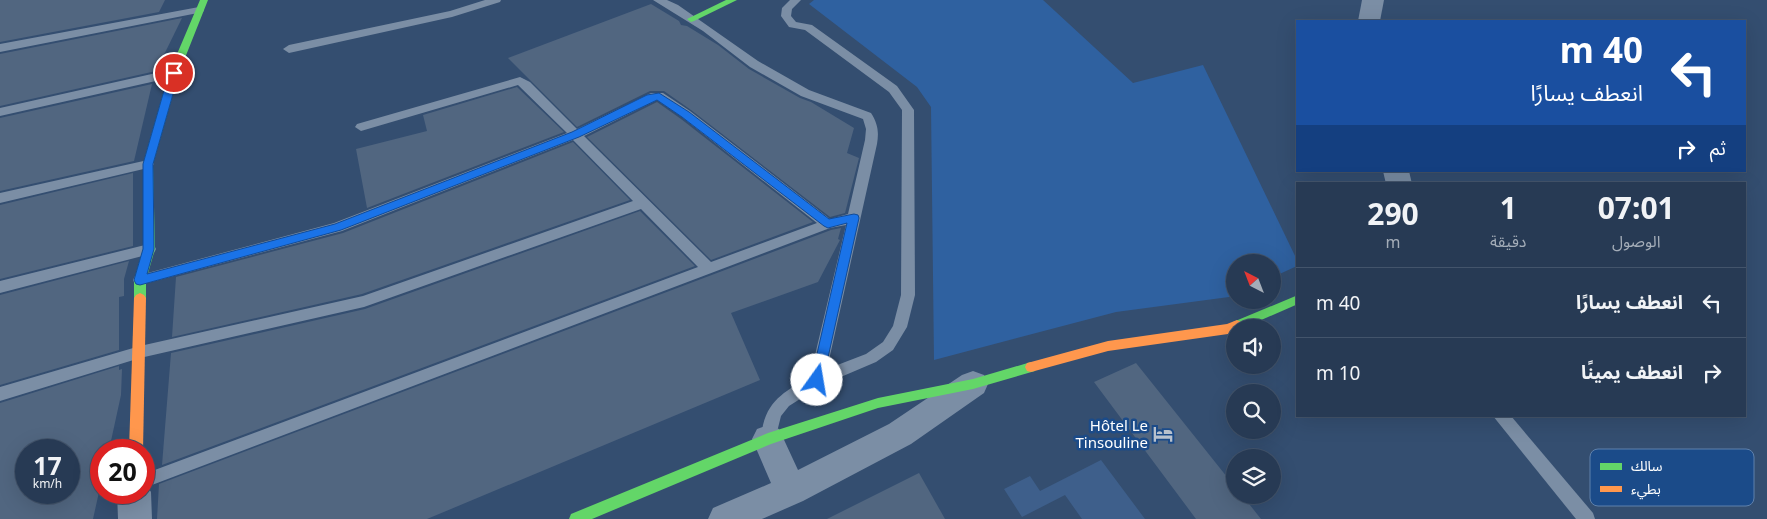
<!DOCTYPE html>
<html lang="ar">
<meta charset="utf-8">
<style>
body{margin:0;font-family:"Noto Sans","Noto Sans Arabic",sans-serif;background:#2f415a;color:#f1f3f6;direction:rtl;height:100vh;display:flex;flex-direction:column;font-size:19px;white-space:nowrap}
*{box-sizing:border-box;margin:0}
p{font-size:16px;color:#a4adb8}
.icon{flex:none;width:28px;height:28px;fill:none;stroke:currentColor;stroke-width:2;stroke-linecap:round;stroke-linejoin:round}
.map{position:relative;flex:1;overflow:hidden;direction:ltr}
.panel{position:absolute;left:1296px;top:182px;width:450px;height:235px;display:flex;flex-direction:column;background:#273a54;border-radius:0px;box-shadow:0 5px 20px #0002,0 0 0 1px #43546b;direction:rtl}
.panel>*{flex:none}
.banner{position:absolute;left:1296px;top:20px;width:450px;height:152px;border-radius:0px;box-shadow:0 5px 20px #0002,0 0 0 1px #43546b;direction:rtl;background:#1a4fa0;color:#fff;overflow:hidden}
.needle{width:32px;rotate:318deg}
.fabs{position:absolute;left:1226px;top:254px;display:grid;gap:10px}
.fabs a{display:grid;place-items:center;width:55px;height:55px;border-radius:50%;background:#273a54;box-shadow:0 5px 20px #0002,0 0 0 1px #43546b;font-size:25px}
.speed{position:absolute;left:15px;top:439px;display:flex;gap:10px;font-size:25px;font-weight:700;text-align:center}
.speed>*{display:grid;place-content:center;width:65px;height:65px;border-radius:50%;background:#273a54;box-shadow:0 5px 20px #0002,0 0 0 1px #43546b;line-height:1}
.speed small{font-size:12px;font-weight:400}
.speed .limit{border:8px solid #d22;background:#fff;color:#111}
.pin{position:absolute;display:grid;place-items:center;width:42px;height:42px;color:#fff;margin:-21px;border:2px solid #fff;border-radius:50%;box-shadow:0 1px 5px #0007}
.me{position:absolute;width:55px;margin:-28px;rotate:13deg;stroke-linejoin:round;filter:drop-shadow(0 0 4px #0008)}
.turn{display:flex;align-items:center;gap:18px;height:105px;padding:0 20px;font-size:22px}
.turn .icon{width:65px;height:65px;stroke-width:2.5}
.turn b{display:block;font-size:35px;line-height:42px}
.then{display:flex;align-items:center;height:48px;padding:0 20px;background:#0003;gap:10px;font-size:19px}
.eta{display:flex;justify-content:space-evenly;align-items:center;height:85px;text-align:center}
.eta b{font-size:30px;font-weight:700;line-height:35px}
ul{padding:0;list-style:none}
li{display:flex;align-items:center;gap:15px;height:70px;padding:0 20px;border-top:1px solid #43546b}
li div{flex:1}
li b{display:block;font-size:19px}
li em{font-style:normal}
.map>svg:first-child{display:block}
.green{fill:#2f61a0}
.water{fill:#3e5f8b}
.building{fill:#516680;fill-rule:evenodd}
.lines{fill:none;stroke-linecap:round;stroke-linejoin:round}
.lane{fill:#7b8ea5;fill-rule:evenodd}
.street{fill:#7b8ea5;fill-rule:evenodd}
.fast{fill:#63d668;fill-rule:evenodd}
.slow{fill:#ff974d;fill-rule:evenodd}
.route{fill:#1a73e8;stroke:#114b97}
.labels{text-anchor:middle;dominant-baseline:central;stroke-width:5;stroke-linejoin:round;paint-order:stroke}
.poi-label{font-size:15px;fill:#fff;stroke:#1b4b89;text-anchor:end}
.key{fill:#1b4b89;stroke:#5f81ac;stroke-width:1}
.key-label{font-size:14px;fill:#fff}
</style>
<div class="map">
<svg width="1767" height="519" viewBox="0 0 1767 519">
<rect width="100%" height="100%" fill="#344e70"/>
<polygon class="green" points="814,0 1043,0 1133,83 1203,65 1297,260 1297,266 1273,277 1272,262 1235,262 1235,294 1229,297 1116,312 934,360 931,107 917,87 809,4"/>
<polygon class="water" points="1101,460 1145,519 1082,519 1065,495 1022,517 1004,489 1030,476 1040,491"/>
<g class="building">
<polygon points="0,0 165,0 159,12 0,42"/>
<polygon points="651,4 679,21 681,25 687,26 718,45 749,69 800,98 811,102 854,128 847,153 859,158 845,213 830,217 691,110 664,91 650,91 577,127 508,58"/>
<polygon points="182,18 156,71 0,106 0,54"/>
<polygon points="152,84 134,161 0,191 0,118"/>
<polygon points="517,87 564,132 367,208 356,149 427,131 423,115"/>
<polygon points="657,102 681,119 813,222 711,260 587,137"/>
<polygon points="573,142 630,200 362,294 172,337 176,277 343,233"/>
<polygon points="133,173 133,246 0,279 0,205"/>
<polygon points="640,211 695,266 162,465 171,353 365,309"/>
<polygon points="841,228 838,239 840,240 818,282 731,313 760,380 427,519 157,519 159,484 831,230"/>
<polygon points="129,261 124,279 124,296 119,297 119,350 0,385 0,295"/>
<polygon points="1136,363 1235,487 1235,495 1242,495 1261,519 1196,519 1094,382"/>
<path d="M119,366V370L122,369L121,395L109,450H101V483L93,519H0V403ZM26,450H69V492H26Z"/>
<polygon points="919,473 945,519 827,519"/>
</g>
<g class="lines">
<g class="lane">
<polygon points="485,0 501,0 500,2 452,17 289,53 283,49 289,45 450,11"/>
<path d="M653,0H667L678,5L758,61L809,90L871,113C878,124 879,132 877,144L827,369L866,354L883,342L893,326L901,295L902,110L889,92L805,30L789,27L781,16L782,8L790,0H801L792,9L791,16L796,22L812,25L897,86L914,110L915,295L907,327L893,350L876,362L822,385L789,406L781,416L774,444L768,446L762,444C759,437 762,432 763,425C770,397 788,391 810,376L846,225L830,228L144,488V474L698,267L641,209L364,307L140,358L0,401V387L140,346L363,296L633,201L573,140L342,231L140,285L135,284L133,280L135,276L140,275L334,223L567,133L518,85L361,131L355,127L357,124L520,77L530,82L577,129L651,93H663L690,111L830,219L848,214L865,140L866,129L863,119L801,96L750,67L703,31ZM657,100L682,117L817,223L711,262L584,136Z"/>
<polygon points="199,7 204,10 203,12 0,52 0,44"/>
<polygon points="174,69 178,70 180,73 178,76 0,116 0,108"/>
<polygon points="148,160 152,161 154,164 152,167 0,203 0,193"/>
<polygon points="149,244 154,245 156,249 154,253 0,293 0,281"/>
<polygon points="1493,416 1511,416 1593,513 1595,519 1576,519"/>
</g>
<g class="street">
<polygon points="1362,0 1384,0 1380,21 1358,21"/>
<polygon points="1383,171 1409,171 1412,184 1386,184"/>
<polygon points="973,371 984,375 988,384 984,393 911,444 803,501 762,519 708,519 713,508 771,483 752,439 757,429 768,425 779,429 798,470 889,424 962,375"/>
<polygon points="144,481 151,492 152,519 118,519 117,492 144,492"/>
</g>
<g class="fast">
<polygon points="200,0 208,0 179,73 153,164 155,249 146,280 146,298 144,301 136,301 134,298 134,280 143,249 143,164 169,73"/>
<polygon points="726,0 737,0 694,21 691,22 687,19"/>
<polygon points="1298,295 1298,304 1243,328 1235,328 1235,329 1231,325 1233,322"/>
<polygon points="1031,362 1035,363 1037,367 1035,371 973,389 878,408 771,444 592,519 569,519 571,514 768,433 878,398 973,379"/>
</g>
<g class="slow">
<polygon points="140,293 144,295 146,298 143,450 129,450 134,298 136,295"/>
<polygon points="1237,320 1241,322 1243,325 1242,328 1235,328 1235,331 1228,334 1108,351 1031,372 1027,371 1025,367 1027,363 1031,362 1108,341 1227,324"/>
</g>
</g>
<polygon class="route" points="174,70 179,73 153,164 154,249 147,274 335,224 572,132 647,95 659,93 689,112 829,219 854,214 858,215 859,218 823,380 821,384 817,385 812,384 811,380 847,223 828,228 824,226 682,117 657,100 579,137 341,230 140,285 136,284 134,280 143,249 143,164 169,73"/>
<defs>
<symbol id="hotel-bare" viewBox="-9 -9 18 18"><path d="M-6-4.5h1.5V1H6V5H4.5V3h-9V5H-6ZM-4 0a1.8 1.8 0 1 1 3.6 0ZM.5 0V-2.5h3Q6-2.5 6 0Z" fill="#b8c1cd" stroke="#1b4b89" stroke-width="2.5" paint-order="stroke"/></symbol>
</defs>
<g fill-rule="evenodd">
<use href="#hotel-bare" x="1149" y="420" width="28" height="28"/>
</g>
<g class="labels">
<g class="poi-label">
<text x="1148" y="425">Hôtel Le<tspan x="1148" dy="17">Tinsouline</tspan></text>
</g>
</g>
<rect x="1590" y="449" width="164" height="57" rx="8" class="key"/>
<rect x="1600" y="463" width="22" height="7" fill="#63d668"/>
<rect x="1600" y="486" width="22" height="6" fill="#ff974d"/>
<g class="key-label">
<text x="1631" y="471">سالك</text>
<text x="1631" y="494">بطيء</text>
</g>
</svg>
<div class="fabs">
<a><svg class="needle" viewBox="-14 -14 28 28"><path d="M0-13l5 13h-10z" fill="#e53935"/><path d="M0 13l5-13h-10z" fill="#a4adb8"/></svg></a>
<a><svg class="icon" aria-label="sound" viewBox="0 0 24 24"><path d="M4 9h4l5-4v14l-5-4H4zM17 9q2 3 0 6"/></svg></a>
<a><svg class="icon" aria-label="search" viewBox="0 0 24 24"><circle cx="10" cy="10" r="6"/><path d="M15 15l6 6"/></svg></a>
<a><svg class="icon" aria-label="layers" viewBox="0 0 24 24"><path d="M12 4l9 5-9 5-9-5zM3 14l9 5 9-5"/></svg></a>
</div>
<div class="speed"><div>17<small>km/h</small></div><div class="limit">20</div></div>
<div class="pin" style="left:174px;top:73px;background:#d93025"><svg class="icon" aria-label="arrive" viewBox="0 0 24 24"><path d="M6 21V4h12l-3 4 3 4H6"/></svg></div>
<svg class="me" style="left:817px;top:380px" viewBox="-20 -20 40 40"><circle r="19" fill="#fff"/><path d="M0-13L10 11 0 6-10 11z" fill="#1a73e8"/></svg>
<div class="banner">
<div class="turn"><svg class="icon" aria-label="left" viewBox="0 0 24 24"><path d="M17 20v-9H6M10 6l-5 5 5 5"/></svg><div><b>40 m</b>انعطف يسارًا</div></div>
<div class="then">ثم<svg class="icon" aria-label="right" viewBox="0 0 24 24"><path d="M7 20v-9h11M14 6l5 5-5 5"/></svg></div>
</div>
<section class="panel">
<div class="eta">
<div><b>07:01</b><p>الوصول</p></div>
<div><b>1</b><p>دقيقة</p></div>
<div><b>290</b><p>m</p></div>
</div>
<ul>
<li><svg class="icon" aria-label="left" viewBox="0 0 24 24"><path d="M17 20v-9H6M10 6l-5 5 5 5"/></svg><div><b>انعطف يسارًا</b></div><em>40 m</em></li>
<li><svg class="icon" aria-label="right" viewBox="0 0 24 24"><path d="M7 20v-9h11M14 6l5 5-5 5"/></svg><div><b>انعطف يمينًا</b></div><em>10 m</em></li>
</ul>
</section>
</div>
